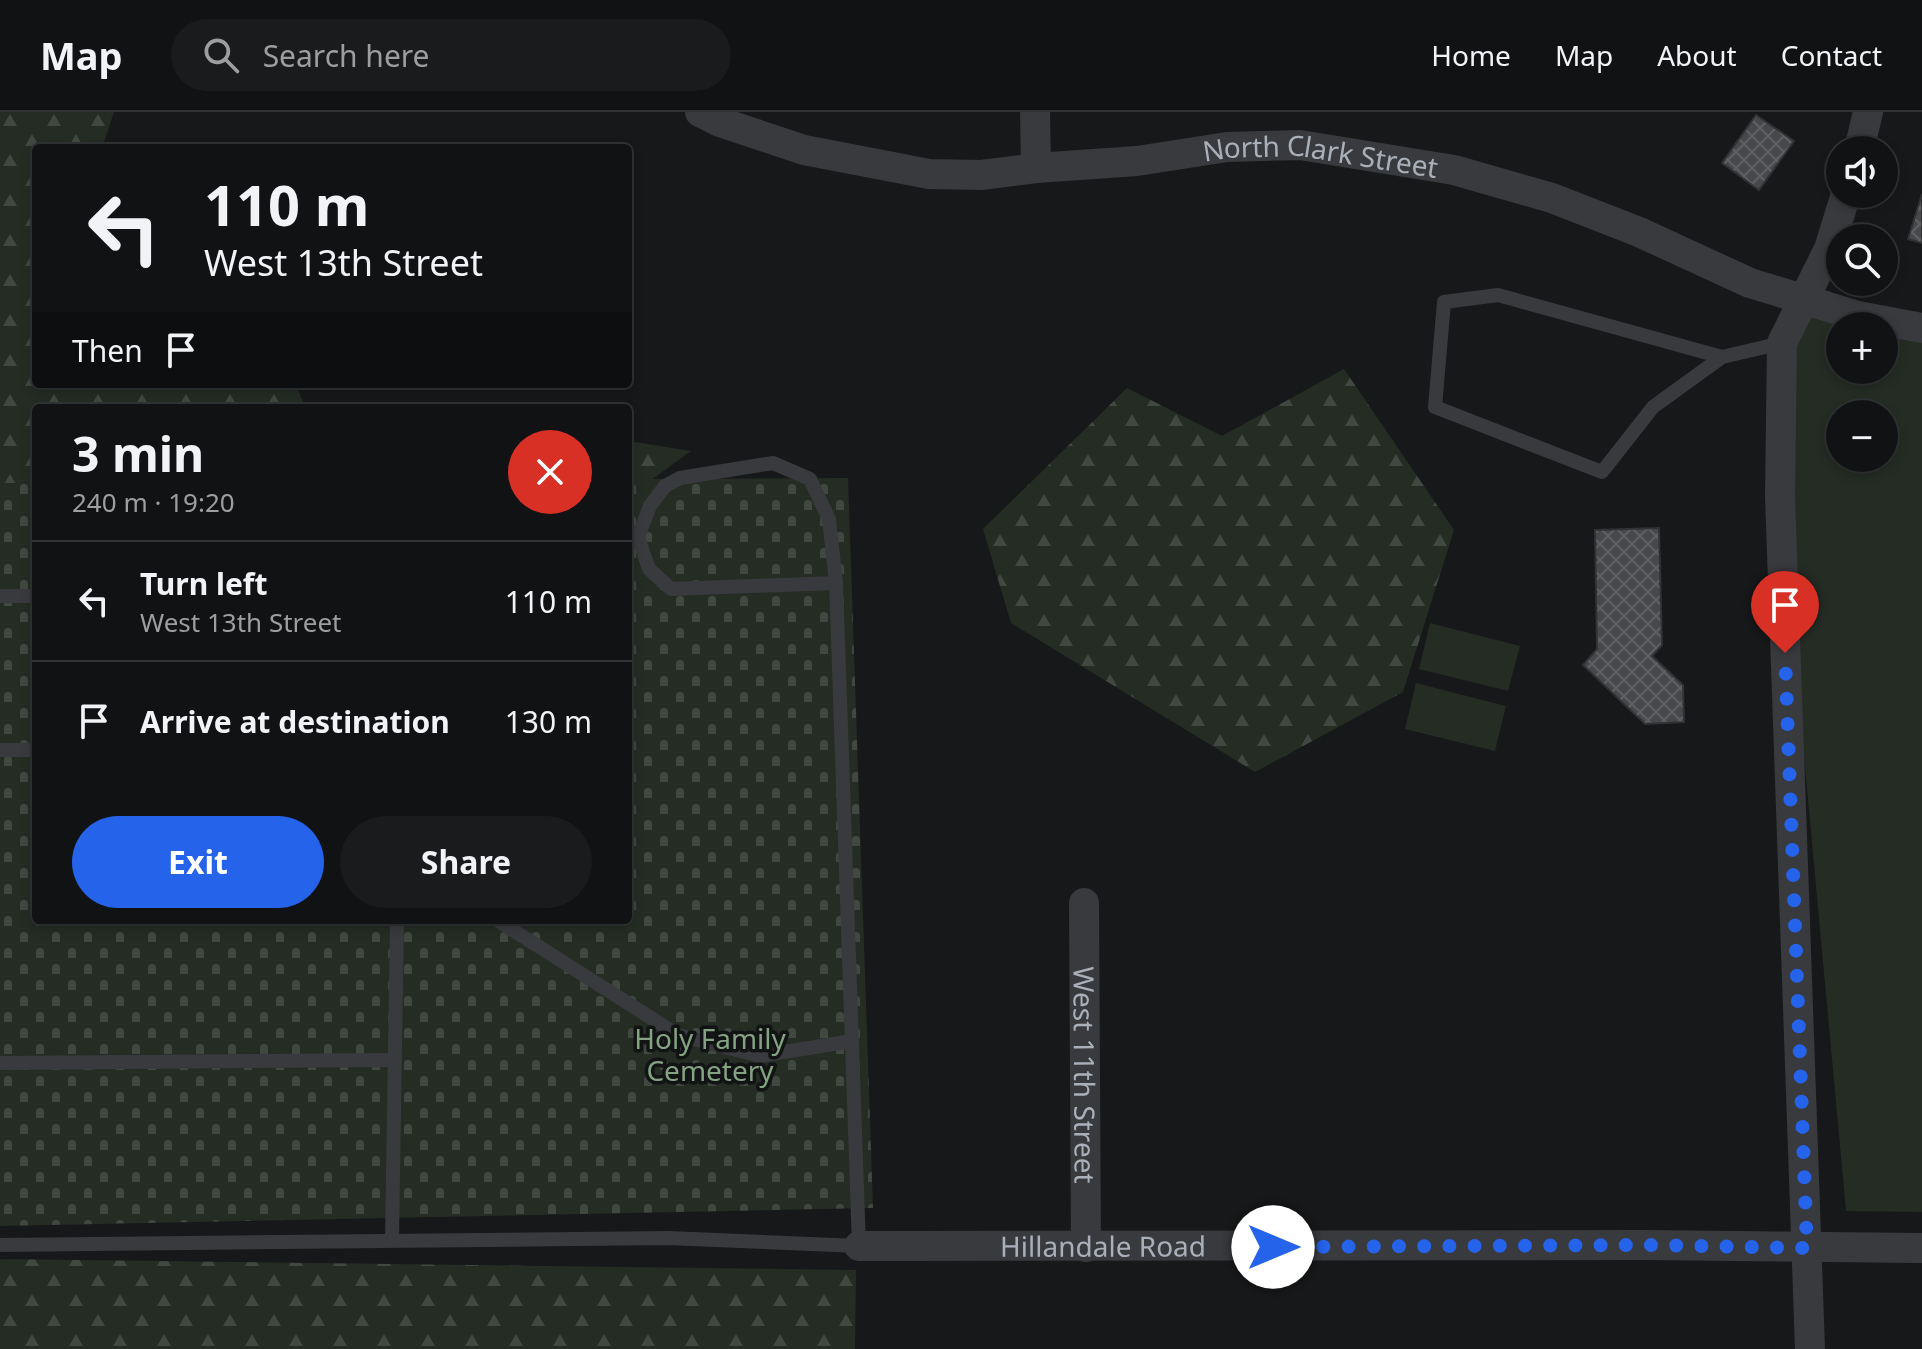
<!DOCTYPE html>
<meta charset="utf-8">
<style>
body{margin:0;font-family:"Noto Sans",sans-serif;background:#1a1b1c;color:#f1f3f6;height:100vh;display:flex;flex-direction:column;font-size:30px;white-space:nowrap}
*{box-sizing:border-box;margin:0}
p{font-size:26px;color:#9c9ea0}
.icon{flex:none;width:44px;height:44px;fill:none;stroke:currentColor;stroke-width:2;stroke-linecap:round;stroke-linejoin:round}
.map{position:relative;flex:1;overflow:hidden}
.sheet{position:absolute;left:32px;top:292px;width:600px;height:520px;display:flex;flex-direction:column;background:#111213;border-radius:8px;box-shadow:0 4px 12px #0003,0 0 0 2px #303233}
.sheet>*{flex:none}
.hud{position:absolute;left:32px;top:32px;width:600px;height:244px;border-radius:8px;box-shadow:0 4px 12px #0003,0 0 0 2px #303233;background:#111213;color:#f1f3f6;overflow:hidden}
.controls{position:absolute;left:1826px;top:24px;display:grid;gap:16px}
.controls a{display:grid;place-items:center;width:72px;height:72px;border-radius:50%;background:#111213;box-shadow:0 4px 12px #0003,0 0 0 2px #303233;font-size:40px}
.pin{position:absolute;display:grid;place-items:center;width:68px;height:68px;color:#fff;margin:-82px -34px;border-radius:50% 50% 50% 0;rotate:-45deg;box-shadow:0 0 8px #0007}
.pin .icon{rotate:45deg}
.me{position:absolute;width:88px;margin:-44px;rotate:90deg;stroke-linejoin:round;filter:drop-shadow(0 0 6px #0008)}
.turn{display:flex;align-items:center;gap:28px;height:168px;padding:0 40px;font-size:36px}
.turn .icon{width:104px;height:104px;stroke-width:2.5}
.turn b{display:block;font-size:56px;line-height:68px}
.then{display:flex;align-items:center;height:76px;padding:0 40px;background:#0003;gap:16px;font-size:30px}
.round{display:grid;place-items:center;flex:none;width:84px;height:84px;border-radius:42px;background:#1a1b1c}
.overview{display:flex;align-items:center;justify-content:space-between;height:136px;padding:0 40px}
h1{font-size:48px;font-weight:700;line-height:60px}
.button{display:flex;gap:16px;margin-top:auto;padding:16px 40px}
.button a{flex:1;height:92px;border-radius:48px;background:#2563eb;color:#fff;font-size:32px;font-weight:700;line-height:92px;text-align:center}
.button a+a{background:#1a1b1c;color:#f1f3f6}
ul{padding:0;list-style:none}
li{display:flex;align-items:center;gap:24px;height:120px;padding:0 40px;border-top:2px solid #303233}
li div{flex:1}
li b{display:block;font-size:30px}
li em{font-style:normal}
header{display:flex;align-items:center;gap:48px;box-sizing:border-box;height:112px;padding:0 40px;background:#111213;border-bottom:2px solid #303233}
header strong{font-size:38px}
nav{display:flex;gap:44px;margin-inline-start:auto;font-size:28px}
.search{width:560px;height:72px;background:#1a1b1c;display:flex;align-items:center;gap:20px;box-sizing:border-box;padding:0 28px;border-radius:44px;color:#9c9ea0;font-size:30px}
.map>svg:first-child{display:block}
.forest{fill:url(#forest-firs)}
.cemetery{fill:url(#cemetery-stones)}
.park{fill:#242c24;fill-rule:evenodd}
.building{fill:url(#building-cross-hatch);stroke:#323235;stroke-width:2}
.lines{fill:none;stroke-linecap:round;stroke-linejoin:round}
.service{stroke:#393a3e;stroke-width:14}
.minor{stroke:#393a3e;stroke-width:30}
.route{stroke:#2563eb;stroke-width:14;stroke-dasharray:0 25.2}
.labels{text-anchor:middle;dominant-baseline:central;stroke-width:7;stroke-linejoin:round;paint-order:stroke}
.street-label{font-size:28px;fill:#aab0b9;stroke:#121314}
.park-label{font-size:28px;fill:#84a382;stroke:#121314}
</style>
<header>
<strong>Map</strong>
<div class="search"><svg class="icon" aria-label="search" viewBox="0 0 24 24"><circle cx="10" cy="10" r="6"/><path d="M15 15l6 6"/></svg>Search here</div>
<nav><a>Home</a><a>Map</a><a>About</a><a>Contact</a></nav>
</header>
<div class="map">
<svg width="1922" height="1237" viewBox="0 0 1922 1237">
<defs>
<pattern id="forest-firs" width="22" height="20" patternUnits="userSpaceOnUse" patternTransform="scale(2)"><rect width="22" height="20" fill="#242c24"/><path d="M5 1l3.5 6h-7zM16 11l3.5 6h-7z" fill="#414842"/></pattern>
<pattern id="cemetery-stones" width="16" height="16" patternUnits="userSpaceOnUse" patternTransform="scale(2)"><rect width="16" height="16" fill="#242c24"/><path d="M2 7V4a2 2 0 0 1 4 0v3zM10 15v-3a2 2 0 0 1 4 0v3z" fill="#414842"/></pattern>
<pattern id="building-cross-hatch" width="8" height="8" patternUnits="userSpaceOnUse" patternTransform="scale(2)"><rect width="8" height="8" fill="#47484c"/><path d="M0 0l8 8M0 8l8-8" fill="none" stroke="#5f6064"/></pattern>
</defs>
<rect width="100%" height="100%" fill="#171819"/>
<g class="forest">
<polygon points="0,0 114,0 102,36 36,36 36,272 295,272 306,296 36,296 36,454 0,452"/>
<polygon points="1344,257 1454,418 1403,580 1255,660 1011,511 983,417 1127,276 1222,324"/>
<polygon points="628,329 691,339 628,385"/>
<polygon points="0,1147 856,1158 855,1237 0,1237"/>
</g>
<polygon class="cemetery" points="848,366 873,1096 0,1114 0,371 36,371 36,808 628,808 628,367"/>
<g class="park">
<path d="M1805,188L1922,216V1100L1846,1099L1780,384L1782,231ZM1840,214H1884V258H1840ZM1840,302H1884V346H1840Z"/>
<polygon points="1430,511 1520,534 1508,579 1419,557"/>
<polygon points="1416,571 1506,594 1495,639 1405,617"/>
</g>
<g class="building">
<polygon points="1756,3 1794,29 1759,78 1722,51"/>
<polygon points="1922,82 1922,131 1908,127"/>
<polygon points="1659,416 1662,533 1652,544 1683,573 1684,610 1645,612 1583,553 1597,537 1595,418"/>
</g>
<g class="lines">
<g class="service">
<polygon points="1498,183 1722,245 1653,295 1602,360 1435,295 1444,190"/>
<polyline points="1722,245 1782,231"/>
<polygon points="773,351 810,367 829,407 836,471 671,477 649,457 638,425 650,394 665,374 680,366"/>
<polyline points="0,484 36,484"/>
<polyline points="0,638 36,638"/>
<polyline points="497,808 678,923 760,944 852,929"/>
<polyline points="0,951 395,948"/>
<polyline points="392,1128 397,808"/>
<polyline points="0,1133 668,1126 859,1134 836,471"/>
</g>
<g class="minor">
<path id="s1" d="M700,0L720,10L804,38L929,62L981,63L1036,56L1137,49L1227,35L1300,33L1454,58L1552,86L1639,120L1750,171L1858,204L1922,216"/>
<polyline points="1035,0 1036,56"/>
<polyline points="1859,38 1868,0"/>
<path id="s2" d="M1084,791L1086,1135"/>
<path id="s3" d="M859,1134L1646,1133L1922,1136"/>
<polyline points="1810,1237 1780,384 1782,231 1829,137 1846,82"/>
</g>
</g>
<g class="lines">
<polyline class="route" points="1273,1135 1646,1133 1807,1136 1785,541"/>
</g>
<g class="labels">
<g class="street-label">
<text stroke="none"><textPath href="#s1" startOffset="632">North Clark Street</textPath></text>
<text stroke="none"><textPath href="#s2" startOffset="172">West 11th Street</textPath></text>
<text stroke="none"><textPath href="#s3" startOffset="244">Hillandale Road</textPath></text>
</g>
<g class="park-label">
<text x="710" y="926">Holy Family<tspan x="710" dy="32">Cemetery</tspan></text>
</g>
</g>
</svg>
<div class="controls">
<a><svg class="icon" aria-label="sound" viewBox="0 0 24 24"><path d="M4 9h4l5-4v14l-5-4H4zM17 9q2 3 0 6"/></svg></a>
<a><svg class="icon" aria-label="search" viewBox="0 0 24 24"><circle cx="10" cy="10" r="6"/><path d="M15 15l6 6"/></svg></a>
<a>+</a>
<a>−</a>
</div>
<div class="pin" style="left:1785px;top:541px;background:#d93025"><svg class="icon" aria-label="arrive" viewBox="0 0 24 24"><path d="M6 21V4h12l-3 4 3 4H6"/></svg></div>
<svg class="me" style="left:1273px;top:1135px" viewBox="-20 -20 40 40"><circle r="19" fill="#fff"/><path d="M0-13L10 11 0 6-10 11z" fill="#2563eb"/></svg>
<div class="hud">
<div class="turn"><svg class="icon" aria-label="left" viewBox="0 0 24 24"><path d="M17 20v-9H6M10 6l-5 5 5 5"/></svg><div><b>110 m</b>West 13th Street</div></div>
<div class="then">Then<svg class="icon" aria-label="arrive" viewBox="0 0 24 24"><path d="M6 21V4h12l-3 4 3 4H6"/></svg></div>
</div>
<section class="sheet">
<div class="overview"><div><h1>3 min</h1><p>240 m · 19:20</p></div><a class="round" style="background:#d93025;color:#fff"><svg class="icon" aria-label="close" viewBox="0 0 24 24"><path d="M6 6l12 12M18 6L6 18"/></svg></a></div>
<ul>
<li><svg class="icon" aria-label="left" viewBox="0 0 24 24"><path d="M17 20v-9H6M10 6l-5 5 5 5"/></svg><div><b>Turn left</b><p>West 13th Street</p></div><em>110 m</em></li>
<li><svg class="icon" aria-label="arrive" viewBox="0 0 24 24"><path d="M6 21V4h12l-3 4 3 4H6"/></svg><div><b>Arrive at destination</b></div><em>130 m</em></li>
</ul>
<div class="button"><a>Exit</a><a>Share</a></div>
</section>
</div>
